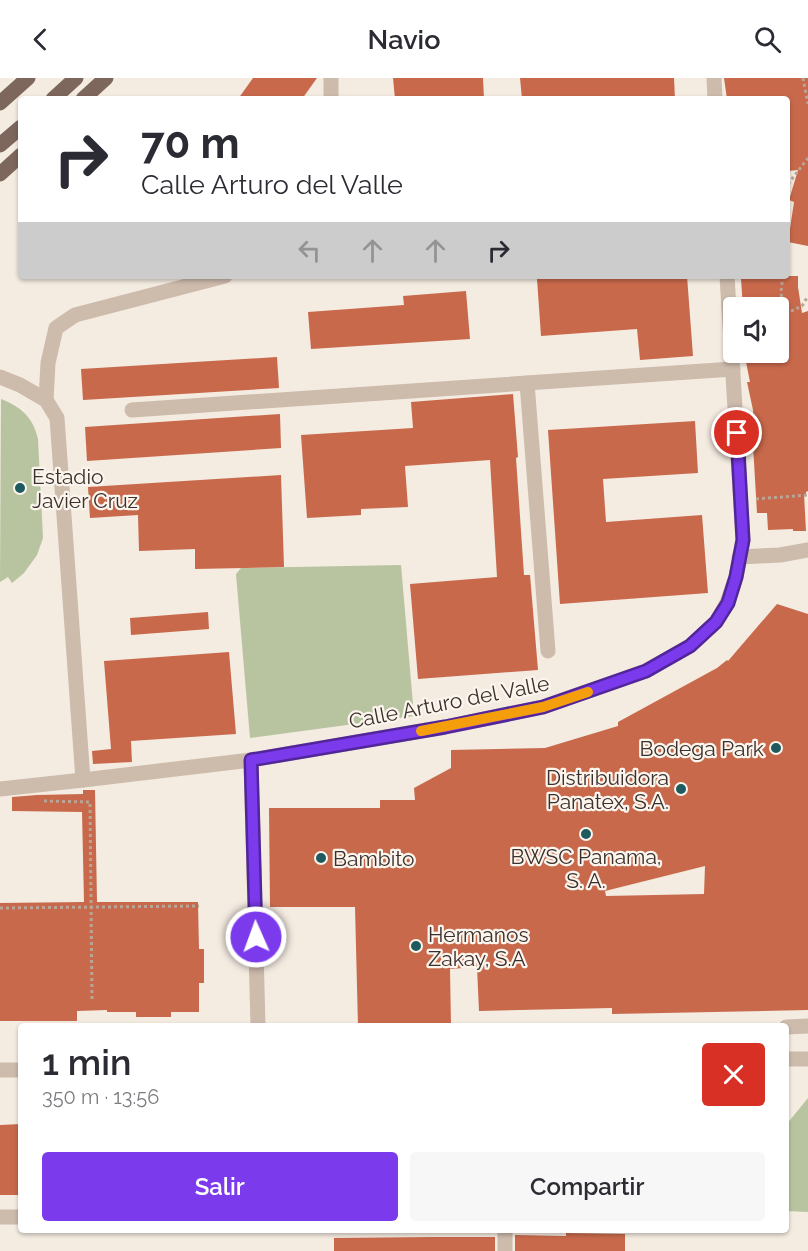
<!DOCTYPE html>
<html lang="es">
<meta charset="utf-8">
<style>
body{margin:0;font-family:Raleway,sans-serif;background:#f7f7f7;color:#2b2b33;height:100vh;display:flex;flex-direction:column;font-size:22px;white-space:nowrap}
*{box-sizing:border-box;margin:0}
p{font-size:20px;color:#7c7c81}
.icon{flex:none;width:33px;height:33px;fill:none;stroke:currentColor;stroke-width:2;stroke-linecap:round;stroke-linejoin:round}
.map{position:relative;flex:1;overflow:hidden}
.side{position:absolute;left:18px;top:945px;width:771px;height:210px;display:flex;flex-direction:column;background:#fff;border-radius:6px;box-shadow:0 2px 4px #0004}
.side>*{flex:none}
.hud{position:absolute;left:18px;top:18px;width:772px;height:183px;border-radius:6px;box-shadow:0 2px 4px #0004;background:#fff;color:#2b2b33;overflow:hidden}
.fabs{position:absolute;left:723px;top:219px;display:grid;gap:12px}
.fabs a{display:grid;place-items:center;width:66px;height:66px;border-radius:6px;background:#fff;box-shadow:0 2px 4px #0004;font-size:30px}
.pin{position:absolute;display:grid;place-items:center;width:51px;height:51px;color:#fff;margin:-26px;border:3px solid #fff;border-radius:50%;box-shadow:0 2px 6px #0007}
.me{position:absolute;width:66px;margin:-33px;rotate:358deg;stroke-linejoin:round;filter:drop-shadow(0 0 4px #0008)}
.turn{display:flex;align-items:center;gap:21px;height:126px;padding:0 24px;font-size:27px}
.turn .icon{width:78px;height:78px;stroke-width:2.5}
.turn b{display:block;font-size:42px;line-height:51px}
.lanes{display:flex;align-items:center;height:57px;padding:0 24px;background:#0003;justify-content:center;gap:30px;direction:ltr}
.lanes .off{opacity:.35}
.round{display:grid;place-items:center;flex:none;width:63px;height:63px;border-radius:6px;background:#f7f7f7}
.head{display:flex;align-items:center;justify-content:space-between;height:102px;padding:0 24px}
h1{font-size:36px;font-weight:600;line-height:45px}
.action{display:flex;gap:12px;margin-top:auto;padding:12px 24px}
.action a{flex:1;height:69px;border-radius:6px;background:#7c3aed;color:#fff;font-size:24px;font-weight:600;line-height:69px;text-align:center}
.action a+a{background:#f7f7f7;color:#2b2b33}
header{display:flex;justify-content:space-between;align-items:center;height:78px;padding:0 24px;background:#fff;font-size:27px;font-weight:600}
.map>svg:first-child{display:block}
.green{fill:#b8c4a0}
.building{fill:#c8694b;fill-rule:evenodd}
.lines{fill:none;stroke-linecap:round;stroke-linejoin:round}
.path{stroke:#b9a596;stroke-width:3;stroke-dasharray:3 3;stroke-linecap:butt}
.minor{stroke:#cdbbac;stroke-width:15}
.major{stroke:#7d675c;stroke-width:15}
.route-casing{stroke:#51269a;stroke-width:15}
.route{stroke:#7c3aed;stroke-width:10}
.slow{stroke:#f59e0b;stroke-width:10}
.poi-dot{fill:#1f5a5e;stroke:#fbf5ee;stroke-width:2}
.labels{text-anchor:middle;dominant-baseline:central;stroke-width:4.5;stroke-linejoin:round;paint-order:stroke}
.poi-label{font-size:21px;fill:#3b302b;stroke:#fbf5ee;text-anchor:start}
.street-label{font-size:21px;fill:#3b302b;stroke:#fbf5ee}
</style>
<header><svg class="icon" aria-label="back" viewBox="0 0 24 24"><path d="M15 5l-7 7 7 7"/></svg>Navio<svg class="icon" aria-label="search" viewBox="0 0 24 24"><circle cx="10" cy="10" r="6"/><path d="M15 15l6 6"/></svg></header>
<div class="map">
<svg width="808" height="1173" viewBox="0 0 808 1173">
<rect width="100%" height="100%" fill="#f4ebe1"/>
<g class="green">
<path d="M1,321C21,329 33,339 38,361L43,460L37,477L24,495L12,505L8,499L0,504Z"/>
<polygon points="401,487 414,638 250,660 236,496 241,490"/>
<polygon points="808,1020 808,1134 786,1133 786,1047"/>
</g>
<g class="building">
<polygon points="253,0 317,0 302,21 238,21"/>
<polygon points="393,0 483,0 484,21 395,21"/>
<polygon points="520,0 674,0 675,21 522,21"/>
<polygon points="724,0 808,0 808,168 788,164 794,124 789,122 798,92 788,93 788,21 727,21"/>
<polygon points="581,198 687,198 693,278 640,282 637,251 541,258 537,201"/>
<polygon points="748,198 798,198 798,209 802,235 808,233 808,413 806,414 806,416 804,416 806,453 793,453 793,451 768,452 767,435 757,435 753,367 756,367 753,332 747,304 750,304 744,274 778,274 778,230 743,230 741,201 748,201"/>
<polygon points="466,213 470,261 311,271 308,234 404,227 403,218"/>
<polygon points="277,279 279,310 83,322 81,291"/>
<polygon points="513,316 518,379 516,380 524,497 530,497 538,592 418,601 410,506 497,499 490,382 405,388 408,429 361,431 361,437 307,440 301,357 413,350 411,324"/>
<polygon points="280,336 281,370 87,383 85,349"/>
<polygon points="695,343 698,395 603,401 606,444 702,437 708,515 560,526 548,352"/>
<polygon points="281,397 284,489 195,491 195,471 139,473 138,437 90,440 88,409"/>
<path d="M777,526L808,536V932L612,936V930L479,933L477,889L450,891L451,948H358L355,829H270L269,730H380V722H415L414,710L451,690V672L545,670L618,648V644L717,590L727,582L728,583ZM705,788L704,816L606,818L605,813Z"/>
<polygon points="208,534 209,551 131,557 130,540"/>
<polygon points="229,574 236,656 131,663 132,684 93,686 92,673 111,671 104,583"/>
<polygon points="83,712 95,712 97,824 198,824 199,871 204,871 204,905 199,905 199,934 171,934 171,939 136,939 136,934 107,934 107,932 77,933 77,943 0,943 0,825 84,824 82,734 12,733 12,719 37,717 83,716"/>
<polygon points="21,1046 21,1117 0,1117 0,1047"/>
<polygon points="566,1155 625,1156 625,1173 515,1173 515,1157 566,1158"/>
<polygon points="433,1159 495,1159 495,1173 334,1173 334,1160"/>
</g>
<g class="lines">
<g class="path">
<polyline points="803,0 808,26"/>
<polyline points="788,106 808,80"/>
<polyline points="788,114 788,106"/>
<polyline points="783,198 781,213 783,237 802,228 808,218"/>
<polyline points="756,421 808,417"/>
<polyline points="44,723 90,724 92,923"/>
<polyline points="0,830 199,828"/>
</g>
<g class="minor">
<polyline points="331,0 331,21"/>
<polyline points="714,0 715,21"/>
<polyline points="0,299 20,307 46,322 57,340 83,702"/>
<polyline points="527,305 548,573"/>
<polyline points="46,322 48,285 56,250 75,237 225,198"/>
<polyline points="132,332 733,291"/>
<polyline points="739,479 780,477 808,472"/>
<polyline points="251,682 258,948"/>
<polyline points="0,711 83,702 251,682 445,649 543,629 646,593 690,568 716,544 727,525 736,499 743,462 727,198"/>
<polyline points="786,949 808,948"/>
<polyline points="786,981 808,981"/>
<polyline points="0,992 21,992"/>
<polyline points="0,1139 21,1139"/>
<polyline points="505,1173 505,1152"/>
</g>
<g class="major">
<polyline points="53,21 76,0"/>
<polyline points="83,21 106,0"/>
<polyline points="0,25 28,0"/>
<polyline points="0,67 21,49"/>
<polyline points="0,96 21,77"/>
</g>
</g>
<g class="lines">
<defs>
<polyline id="route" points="256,859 251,682 445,649 543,629 646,593 690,568 716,544 728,525 736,499 743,462 737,355"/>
</defs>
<use href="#route" class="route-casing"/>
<use href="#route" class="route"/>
<polyline class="slow" points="421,653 543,629 588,614"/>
</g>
<g class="poi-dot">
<circle cx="20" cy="410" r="6"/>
<circle cx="776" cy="670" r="6"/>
<circle cx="681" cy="711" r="6"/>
<circle cx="586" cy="756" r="6"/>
<circle cx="321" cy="780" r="6"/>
<circle cx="416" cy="868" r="6"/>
</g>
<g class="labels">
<g class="poi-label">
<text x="32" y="398">Estadio<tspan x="32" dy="24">Javier Cruz</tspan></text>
<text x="764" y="670" text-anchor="end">Bodega Park</text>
<text x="669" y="699" text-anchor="end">Distribuidora<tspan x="669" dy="24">Panatex, S.A.</tspan></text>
<text x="586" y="778" text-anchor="middle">BWSC Panama,<tspan x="586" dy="24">S. A.</tspan></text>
<text x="333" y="780">Bambito</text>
<text x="428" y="856">Hermanos<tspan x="428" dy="24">Zakay, S.A</tspan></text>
</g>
<g class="street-label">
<text transform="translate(449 624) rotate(-11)">Calle Arturo del Valle</text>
</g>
</g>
</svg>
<div class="fabs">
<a><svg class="icon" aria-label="sound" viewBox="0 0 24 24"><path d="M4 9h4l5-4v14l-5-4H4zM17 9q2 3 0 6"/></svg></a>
</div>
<div class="pin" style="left:737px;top:355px;background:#d93025"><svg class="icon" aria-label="arrive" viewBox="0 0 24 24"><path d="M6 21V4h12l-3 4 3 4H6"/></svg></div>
<svg class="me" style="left:256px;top:859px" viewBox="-20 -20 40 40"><circle r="17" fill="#7c3aed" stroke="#fff" stroke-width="3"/><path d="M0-11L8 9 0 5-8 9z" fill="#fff"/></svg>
<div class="hud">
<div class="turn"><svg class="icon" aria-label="right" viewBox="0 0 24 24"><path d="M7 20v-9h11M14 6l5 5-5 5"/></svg><div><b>70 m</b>Calle Arturo del Valle</div></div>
<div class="lanes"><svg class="icon off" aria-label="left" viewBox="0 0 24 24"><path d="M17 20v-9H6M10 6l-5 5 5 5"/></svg><svg class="icon off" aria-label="ahead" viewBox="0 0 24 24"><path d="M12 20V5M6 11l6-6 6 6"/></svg><svg class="icon off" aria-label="ahead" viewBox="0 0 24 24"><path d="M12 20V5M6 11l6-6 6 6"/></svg><svg class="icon" aria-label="right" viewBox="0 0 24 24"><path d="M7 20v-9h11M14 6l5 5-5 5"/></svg></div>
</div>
<section class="side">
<div class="head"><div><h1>1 min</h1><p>350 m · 13:56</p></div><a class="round" style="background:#d93025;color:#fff"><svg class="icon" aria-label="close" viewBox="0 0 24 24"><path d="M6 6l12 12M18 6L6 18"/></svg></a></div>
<div class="action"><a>Salir</a><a>Compartir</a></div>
</section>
</div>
